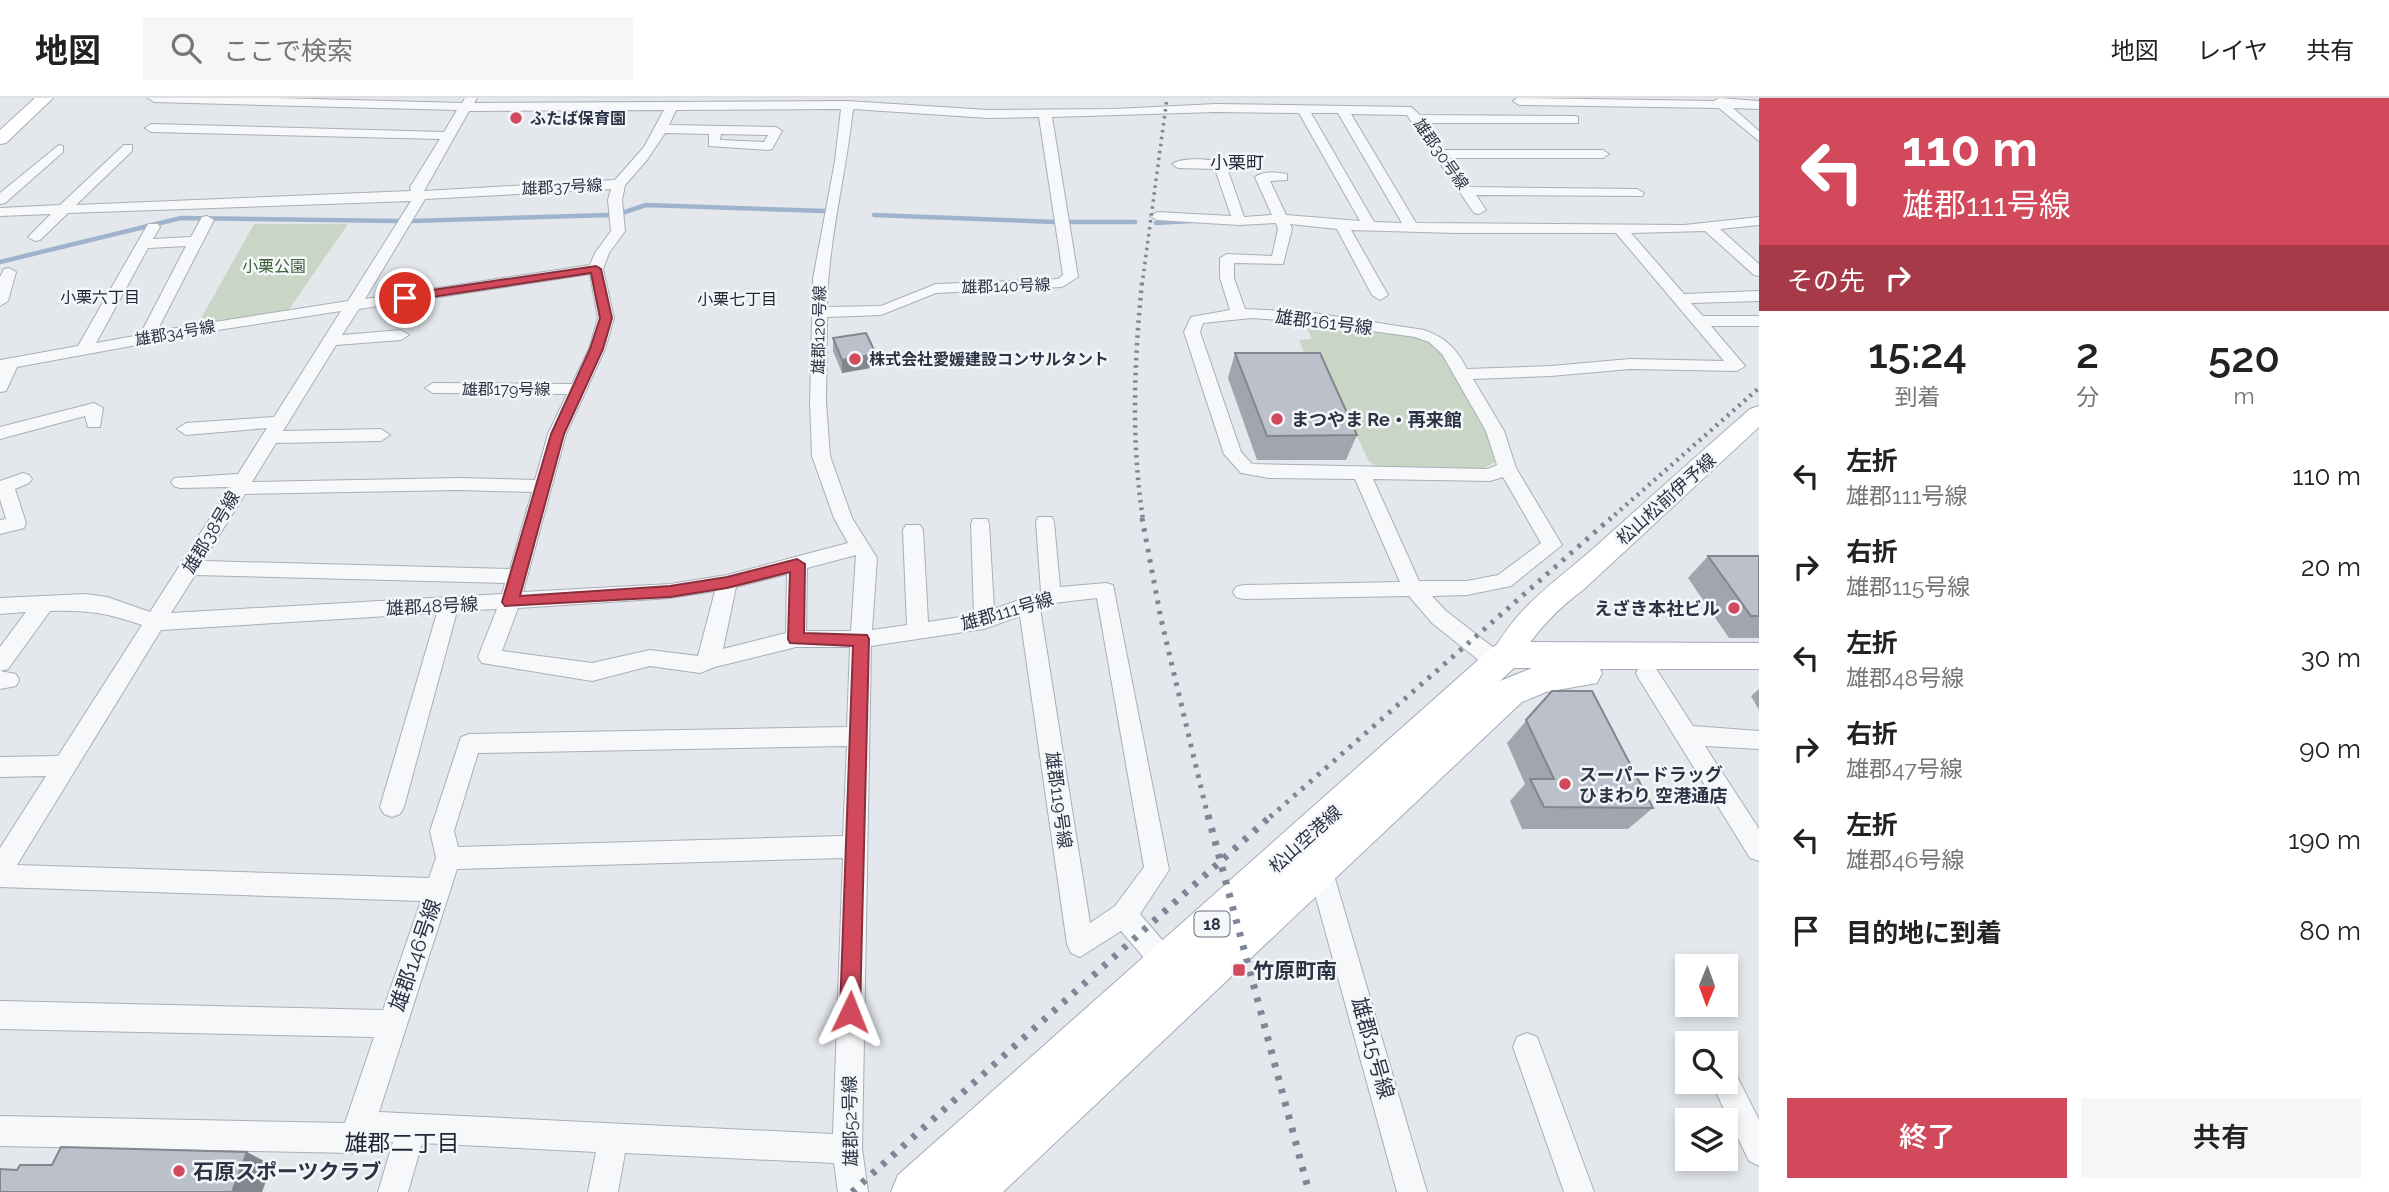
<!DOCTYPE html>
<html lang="ja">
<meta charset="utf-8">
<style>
body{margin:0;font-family:Raleway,"Noto Sans JP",sans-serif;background:#f6f6f6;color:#222;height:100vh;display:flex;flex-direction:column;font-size:26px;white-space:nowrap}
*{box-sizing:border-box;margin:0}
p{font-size:23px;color:#767676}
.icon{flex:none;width:38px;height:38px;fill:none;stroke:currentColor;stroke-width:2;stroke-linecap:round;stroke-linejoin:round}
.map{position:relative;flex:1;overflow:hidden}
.details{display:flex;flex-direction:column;background:#fff;width:630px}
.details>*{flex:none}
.top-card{background:#d1495b;color:#fff;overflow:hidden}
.needle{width:46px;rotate:181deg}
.controls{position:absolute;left:1675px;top:856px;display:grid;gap:14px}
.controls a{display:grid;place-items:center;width:63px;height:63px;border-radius:0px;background:#fff;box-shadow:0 4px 10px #0003;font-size:35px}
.pin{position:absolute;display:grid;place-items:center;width:60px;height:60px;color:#fff;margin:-30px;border:4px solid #fff;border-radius:50%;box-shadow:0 2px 7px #0007}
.me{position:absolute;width:77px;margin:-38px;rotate:2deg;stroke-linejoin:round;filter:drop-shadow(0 0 5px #0008)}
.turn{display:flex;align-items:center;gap:24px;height:147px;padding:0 28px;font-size:32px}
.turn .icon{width:91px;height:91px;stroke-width:2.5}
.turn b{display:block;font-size:49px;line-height:60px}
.then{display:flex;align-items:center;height:66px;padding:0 28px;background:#0003;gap:14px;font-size:26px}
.eta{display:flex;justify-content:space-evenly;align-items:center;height:119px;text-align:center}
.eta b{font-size:42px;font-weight:600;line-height:49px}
.button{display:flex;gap:14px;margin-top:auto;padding:14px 28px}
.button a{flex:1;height:80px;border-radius:0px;background:#d1495b;color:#fff;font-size:28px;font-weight:600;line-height:80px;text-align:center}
.button a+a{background:#f6f6f6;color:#222}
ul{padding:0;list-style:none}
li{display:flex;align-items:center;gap:21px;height:91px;padding:0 28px}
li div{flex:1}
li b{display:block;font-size:26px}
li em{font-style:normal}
header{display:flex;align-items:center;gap:42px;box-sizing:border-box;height:98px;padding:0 35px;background:#fff;border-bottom:2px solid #e0e0e0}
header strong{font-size:33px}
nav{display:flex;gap:38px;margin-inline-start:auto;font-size:24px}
.search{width:490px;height:63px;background:#f6f6f6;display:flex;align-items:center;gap:18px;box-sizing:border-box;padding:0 24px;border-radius:0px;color:#767676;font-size:26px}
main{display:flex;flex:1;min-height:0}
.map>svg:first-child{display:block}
.green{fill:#c9d6c5}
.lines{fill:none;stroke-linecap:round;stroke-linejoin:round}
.stream{stroke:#9fb4cc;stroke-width:4.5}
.street-casing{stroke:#a9aeb7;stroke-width:2}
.secondary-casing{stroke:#a9aeb7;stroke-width:2}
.primary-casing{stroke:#a3abb8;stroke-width:2}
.street{fill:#f7f8fa;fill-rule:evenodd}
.secondary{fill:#fff;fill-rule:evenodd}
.primary{fill:#fff;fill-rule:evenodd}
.rail-far3{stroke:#7d8696;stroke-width:3.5;stroke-dasharray:2.5 4.5;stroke-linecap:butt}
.rail-far2{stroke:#7d8696;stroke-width:4.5;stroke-dasharray:2.5 5;stroke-linecap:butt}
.rail-far1{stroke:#7d8696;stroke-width:5;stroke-dasharray:3.5 7;stroke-linecap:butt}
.rail{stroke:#7d8696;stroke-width:7;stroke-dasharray:4.5 9;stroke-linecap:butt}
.wall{fill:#a1a5ae}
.shaded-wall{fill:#83868d}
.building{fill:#bbc0ca;stroke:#83868d;stroke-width:2}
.route{fill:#d1495b;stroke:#882f3b;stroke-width:2}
.poi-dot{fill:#d1495b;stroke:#f4f6f9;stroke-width:2.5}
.labels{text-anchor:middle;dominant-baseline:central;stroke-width:5;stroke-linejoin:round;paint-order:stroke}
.far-poi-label{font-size:16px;font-weight:bold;fill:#2b3445;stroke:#f4f6f9;text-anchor:start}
.far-street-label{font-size:16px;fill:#2b3445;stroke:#f4f6f9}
.far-park-label{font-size:16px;fill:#3f6138;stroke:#f4f6f9}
.far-neighbourhood-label{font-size:16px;fill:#1d2536;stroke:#f4f6f9}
.shield{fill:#f4f6f9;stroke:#676e7b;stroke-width:2}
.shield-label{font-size:16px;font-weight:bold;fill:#2b3445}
.far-quarter-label{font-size:18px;fill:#1d2536;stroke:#f4f6f9}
.street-label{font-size:18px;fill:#2b3445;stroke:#f4f6f9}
.poi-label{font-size:18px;font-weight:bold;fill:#2b3445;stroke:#f4f6f9;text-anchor:start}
.near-street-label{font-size:21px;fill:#2b3445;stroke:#f4f6f9}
.near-poi-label{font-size:21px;font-weight:bold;fill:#2b3445;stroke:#f4f6f9;text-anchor:start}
.near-neighbourhood-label{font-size:23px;fill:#1d2536;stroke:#f4f6f9}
</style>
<header>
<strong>地図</strong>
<div class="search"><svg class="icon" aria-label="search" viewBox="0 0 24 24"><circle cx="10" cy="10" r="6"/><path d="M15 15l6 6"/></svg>ここで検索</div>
<nav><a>地図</a><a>レイヤ</a><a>共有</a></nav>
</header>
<main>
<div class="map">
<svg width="1759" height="1094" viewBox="0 0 1759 1094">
<rect width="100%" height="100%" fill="#e4e7ec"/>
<g class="green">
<polygon points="254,126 348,126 288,213 198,226"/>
<polygon points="1304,223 1418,239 1440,250 1489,338 1495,364 1483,371 1379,369 1369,364 1323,264 1307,261 1299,242 1312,241"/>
</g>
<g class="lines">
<g class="stream">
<polyline points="622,115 646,107 825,113"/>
<polyline points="874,117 1055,124"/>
<polyline points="411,123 609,117"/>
<polyline points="1067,124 1135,124"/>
<polyline points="1156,125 1190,123"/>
<polyline points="0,164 181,120 398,123"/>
</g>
<defs>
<g id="street">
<path d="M148,0H277L462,5L465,0H477L474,5L847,3L988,12L1114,11L1216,6L1411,9L1420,17L1574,18L1578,19V25H1425L1444,52H1603L1609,56L1603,60H1450L1470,89L1637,91L1644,95L1642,98L1476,97L1486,112L1479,116L1474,115L1407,17L1351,16L1416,125L1684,127L1759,119V127L1720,131L1759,166V178L1754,177L1705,133L1631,135L1684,196L1759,193V203L1691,205L1703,218H1759V228H1711L1745,268L1737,273L1630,271L1551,278L1473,281L1504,333L1516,370L1562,447L1511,488L1467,497L1432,498L1446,513L1507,560L1510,566L1507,572L1499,574L1491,572L1432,525L1409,498L1243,501L1236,499L1233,494L1236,489L1243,487L1400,484L1355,381L1269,380L1241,375L1224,356L1184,234L1191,219L1230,212L1220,180V160L1227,156L1272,158L1278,131L1276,125L1239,127L1157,122L1150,118L1157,114L1231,118L1215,71L1178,70L1172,66C1181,59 1217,60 1226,67L1244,119L1272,117L1255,79C1262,73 1278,74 1287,76V82L1270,83L1286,117L1360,123L1299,15L1216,14L1052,19L1078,179L1062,189L936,195L881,217L827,219L826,304L830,358L852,420L877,460L872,532L907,527L903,432L906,427H920L923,432L928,524L974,517L971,426L973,421H987L989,426L994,511L1041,494L1036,424L1038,419H1052L1054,424L1060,489L1106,485L1113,487L1169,772L1140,816L1176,858L1180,867L1176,876L1167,880L1158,876L1121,833L1080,859L1071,855L1067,846L1020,518L984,531L871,548L862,1051L868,1094H838L834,1065L625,1055L618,1094H588L596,1054L422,1045L408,1094H378L393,1044L368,1043L363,1050L353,1055L0,1048V1018L345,1025L374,939L0,931V903L383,912L421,803L0,789V750L46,678L0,679V659L58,658L142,527C107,515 87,512 50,513L8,571L0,573L16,576L19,582L16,588L0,591V549L26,514L0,516V500L86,496L107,499L150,514L230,389L180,390L174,388L171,384L174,380L238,376L267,330L186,337L177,331L186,325L274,319L341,213L218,232L17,269L6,293L0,294V262L78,248L148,126H158L160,129L153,141L191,139L202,119L207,118L214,122L157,233L348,203L411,103L68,115L40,142L35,143L28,139L51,116L0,118V110L60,107L124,47H132V53L76,107L411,93L410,89L440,41L151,34L145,30L151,26L444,34L457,12L154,4ZM841,11L835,63L813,181L810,304L812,358L834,420L848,445L727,477L670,486L523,494L566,336L605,251L614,220L603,171L609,155L625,133L622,102L625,87L647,62L665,35L709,36V48L768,52L772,51L782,33L776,29L669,27L676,12ZM853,11L988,20L1039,19L1063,177L1058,181L936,186L881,208L827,209C828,143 846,77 853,11ZM664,12L644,49L615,82L424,93L469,13ZM1311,15H1338L1402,125L1374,124ZM721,36L768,37L764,44L720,42ZM611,91L608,102L611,133L595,155L590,167L365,201L425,101ZM1290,126L1337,131L1372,197L1380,202L1388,197L1351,132L1456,135H1616L1724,263L1630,261L1551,268L1467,271C1456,250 1446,240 1424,232L1307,214L1245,211L1234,180V165L1283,166L1292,131ZM186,148L140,237L96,245L148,150ZM590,176L598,220L589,251L572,286L433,285L425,290L433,295L567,296L548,336L535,382L459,380L252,384L276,345L381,343L390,337L381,331L283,333L336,247L401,242L409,237L401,232L342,237L359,211ZM1251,220L1307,224L1415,239L1429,244L1442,256L1486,333L1497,367L1488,371L1252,366L1241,354L1200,234L1203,225ZM1503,379L1541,445L1498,477L1467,483H1419L1373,381L1490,383ZM459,392L532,394L510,471L203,463L245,396ZM856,457L851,533H806L807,470ZM787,476L786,535L723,551L736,489ZM195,477L505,485L502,496L171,515ZM715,493L698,558L650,552L592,565L502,553L518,510L670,500ZM1097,500L1144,769L1115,808L1090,825L1040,510L1053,505ZM497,511L478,559L482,565L592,583L650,568L700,575L715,569L796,549H850L847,629L469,636L461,639L430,733L436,760L429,780L17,767L161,532L437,515L380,709L384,716L392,719L400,716L404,709L457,513ZM847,648L843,738L458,749L454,733L478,655ZM843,760L833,1036L379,1014L457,771Z"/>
<polygon points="1517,0 1714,3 1719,0 1759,3 1759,11 1733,10 1759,33 1759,43 1719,10 1519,7 1513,3"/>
<polygon points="59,47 63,48 63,54 5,105 0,106 0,95"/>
<polygon points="9,170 16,174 8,203 0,208 0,179 4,171"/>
<polygon points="94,305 103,310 100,329 88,329 85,318 0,341 0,329"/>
<polygon points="23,375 29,377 32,381 29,385 15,391 26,425 24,430 0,436 0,422 6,421 0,401 0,383"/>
<polygon points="1647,566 1655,569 1693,628 1759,633 1759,651 1705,648 1759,731 1759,763 1750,760 1639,581 1636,575 1639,569"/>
<polygon points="1319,756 1328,759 1331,767 1427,1094 1397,1094 1307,767 1310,759"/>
<polygon points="1527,935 1537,939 1594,1094 1564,1094 1513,949 1517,939"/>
<polygon points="1726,970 1735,974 1759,1022 1759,1068 1749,1063 1711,984 1726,984"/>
</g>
<g id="secondary">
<polygon points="35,0 53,0 6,45 0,46 0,32"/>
<path d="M1759,308V329L1583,492C1555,513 1534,535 1517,565L1506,569L1495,565L1491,557C1517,508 1554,485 1594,450C1646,403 1698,357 1750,311Z"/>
</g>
<path id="primary" d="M1506,544L1759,545V571H1600L1602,575L1597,585L1546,594L1522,604L1003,1094H891L898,1077L1494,548ZM1514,570H1532L1500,583Z"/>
</defs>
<use href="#street" class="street-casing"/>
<use href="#secondary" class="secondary-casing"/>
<use href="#primary" class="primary-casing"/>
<use href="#street" class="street"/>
<use href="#secondary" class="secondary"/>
<use href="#primary" class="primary"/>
<polyline class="rail-far3" points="1142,187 1167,0"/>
<g class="rail-far2">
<path d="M1142,185C1134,264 1131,343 1143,422"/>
<polyline points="1609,422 1759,290"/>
</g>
<g class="rail-far1">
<polyline points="1142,420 1161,521 1208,719"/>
<polyline points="1270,719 1611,420"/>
</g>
<g class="rail">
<polyline points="1208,717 1309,1094"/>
<polyline points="852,1094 1272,717"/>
</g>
</g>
<g class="wall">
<polygon points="833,240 876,256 876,269 842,275 833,253"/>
<polygon points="1235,255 1357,337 1346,362 1257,362 1228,280"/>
<polygon points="1708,458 1759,458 1759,540 1729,540 1688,480"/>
<polygon points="1759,591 1759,612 1751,598"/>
<polygon points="1552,593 1653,710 1628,731 1522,731 1510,703 1525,686 1507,645"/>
</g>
<g class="shaded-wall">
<polygon points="876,256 876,269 842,275 842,262"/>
<polygon points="247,1054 272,1067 262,1094 232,1094"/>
</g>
<g class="building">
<polygon points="866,235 876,256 842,262 833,240"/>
<polygon points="1235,255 1320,255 1357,337 1267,338"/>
<polygon points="1708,458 1759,458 1759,518 1751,518"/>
<polygon points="1552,593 1592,593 1653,710 1544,709 1530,681 1554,681 1526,622"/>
<polygon points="61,1049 247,1054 232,1094 0,1094 0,1071 17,1072 20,1067 52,1067"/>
</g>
<polygon class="route" points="596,168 601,171 612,220 603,251 564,336 520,498 670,488 727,479 797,461 805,466 804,535 867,537 869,541 860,914 857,921 850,924 843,921 840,914 853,548 790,545 788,541 790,474 727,490 670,499 505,508 502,504 551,336 590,251 600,220 591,175 405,203 399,200 405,196"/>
<g class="poi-dot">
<circle cx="516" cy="20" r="7"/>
<circle cx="855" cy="261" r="7"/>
<circle cx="1277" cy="321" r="7"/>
<circle cx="1734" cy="510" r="7"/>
<circle cx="1565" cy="686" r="7"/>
<rect x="1232" y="865" width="14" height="14" rx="3.5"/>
<circle cx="179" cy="1073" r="7"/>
</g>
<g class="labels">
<g class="far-poi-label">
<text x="530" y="20">ふたば保育園</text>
<text x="869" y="261">株式会社愛媛建設コンサルタント</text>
</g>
<g class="far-street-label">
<text transform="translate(1441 56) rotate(55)">雄郡30号線</text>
<text transform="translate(562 89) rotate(-3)">雄郡37号線</text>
<text transform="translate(1006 188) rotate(-2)">雄郡140号線</text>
<text transform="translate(819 232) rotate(-89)">雄郡120号線</text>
<text transform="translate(175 235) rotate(-10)">雄郡34号線</text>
<text x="506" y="291">雄郡179号線</text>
</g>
<g class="far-park-label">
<text x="274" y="168">小栗公園</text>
</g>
<g class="far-neighbourhood-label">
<text x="100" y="199">小栗六丁目</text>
<text x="737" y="201">小栗七丁目</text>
</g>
<rect class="shield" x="1194.5" y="813.5" width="35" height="25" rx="5"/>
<g class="shield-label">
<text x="1212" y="826">18</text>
</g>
<g class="far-quarter-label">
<text x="1237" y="64">小栗町</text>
</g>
<g class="street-label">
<text transform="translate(1324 224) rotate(7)">雄郡161号線</text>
<text transform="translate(1666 401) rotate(-42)">松山松前伊予線</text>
<text transform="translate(211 434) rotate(-59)">雄郡38号線</text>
<text transform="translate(432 508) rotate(-3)">雄郡48号線</text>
<text transform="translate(1007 513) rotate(-16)">雄郡111号線</text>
<text transform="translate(1059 702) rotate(82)">雄郡119号線</text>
<text transform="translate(1305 741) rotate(-42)">松山空港線</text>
<text transform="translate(850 1023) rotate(-91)">雄郡52号線</text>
</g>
<g class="poi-label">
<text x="1291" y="321">まつやま Re・再来館</text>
<text x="1720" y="510" text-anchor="end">えざき本社ビル</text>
<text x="1579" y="676">スーパードラッグ<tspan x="1579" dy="21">ひまわり 空港通店</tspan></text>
</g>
<g class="near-street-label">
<text transform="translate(415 857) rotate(-71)">雄郡146号線</text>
<text transform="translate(1373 950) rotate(74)">雄郡15号線</text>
</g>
<g class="near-poi-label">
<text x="1253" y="872">竹原町南</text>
<text x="193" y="1073">石原スポーツクラブ</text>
</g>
<g class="near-neighbourhood-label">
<text x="402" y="1044">雄郡二丁目</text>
</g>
</g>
</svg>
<div class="controls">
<a><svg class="needle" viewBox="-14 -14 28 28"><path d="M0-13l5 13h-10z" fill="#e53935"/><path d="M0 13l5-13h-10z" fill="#767676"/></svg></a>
<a><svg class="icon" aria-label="search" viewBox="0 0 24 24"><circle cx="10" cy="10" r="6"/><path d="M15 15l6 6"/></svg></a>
<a><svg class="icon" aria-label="layers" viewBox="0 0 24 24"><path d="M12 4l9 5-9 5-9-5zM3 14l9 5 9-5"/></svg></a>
</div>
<div class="pin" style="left:405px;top:200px;background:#d93025"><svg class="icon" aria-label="arrive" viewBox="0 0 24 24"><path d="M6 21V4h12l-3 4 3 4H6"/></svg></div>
<svg class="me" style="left:850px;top:914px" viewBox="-20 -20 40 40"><path d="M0-17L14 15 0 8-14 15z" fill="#d1495b" stroke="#fff" stroke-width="4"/></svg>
</div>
<section class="details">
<div class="top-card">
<div class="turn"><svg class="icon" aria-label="left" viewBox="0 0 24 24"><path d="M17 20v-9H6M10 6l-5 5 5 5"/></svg><div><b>110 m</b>雄郡111号線</div></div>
<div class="then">その先<svg class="icon" aria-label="right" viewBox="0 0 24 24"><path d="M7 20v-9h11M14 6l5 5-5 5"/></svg></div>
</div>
<div class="eta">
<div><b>15:24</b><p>到着</p></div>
<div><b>2</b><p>分</p></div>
<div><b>520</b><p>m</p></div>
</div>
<ul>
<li><svg class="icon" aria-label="left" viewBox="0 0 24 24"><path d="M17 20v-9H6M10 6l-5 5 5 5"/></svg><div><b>左折</b><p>雄郡111号線</p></div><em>110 m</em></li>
<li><svg class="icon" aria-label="right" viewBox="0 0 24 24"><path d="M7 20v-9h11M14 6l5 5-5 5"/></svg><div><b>右折</b><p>雄郡115号線</p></div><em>20 m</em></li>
<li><svg class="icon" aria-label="left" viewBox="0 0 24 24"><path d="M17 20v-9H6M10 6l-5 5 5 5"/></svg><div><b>左折</b><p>雄郡48号線</p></div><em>30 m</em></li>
<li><svg class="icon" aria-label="right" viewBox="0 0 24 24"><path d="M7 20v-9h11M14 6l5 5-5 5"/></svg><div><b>右折</b><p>雄郡47号線</p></div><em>90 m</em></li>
<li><svg class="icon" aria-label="left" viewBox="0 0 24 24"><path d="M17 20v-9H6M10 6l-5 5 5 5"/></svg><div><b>左折</b><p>雄郡46号線</p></div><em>190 m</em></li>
<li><svg class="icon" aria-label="arrive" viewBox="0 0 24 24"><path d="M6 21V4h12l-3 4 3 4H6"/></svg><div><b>目的地に到着</b></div><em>80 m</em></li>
</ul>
<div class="button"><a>終了</a><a>共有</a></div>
</section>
</main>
